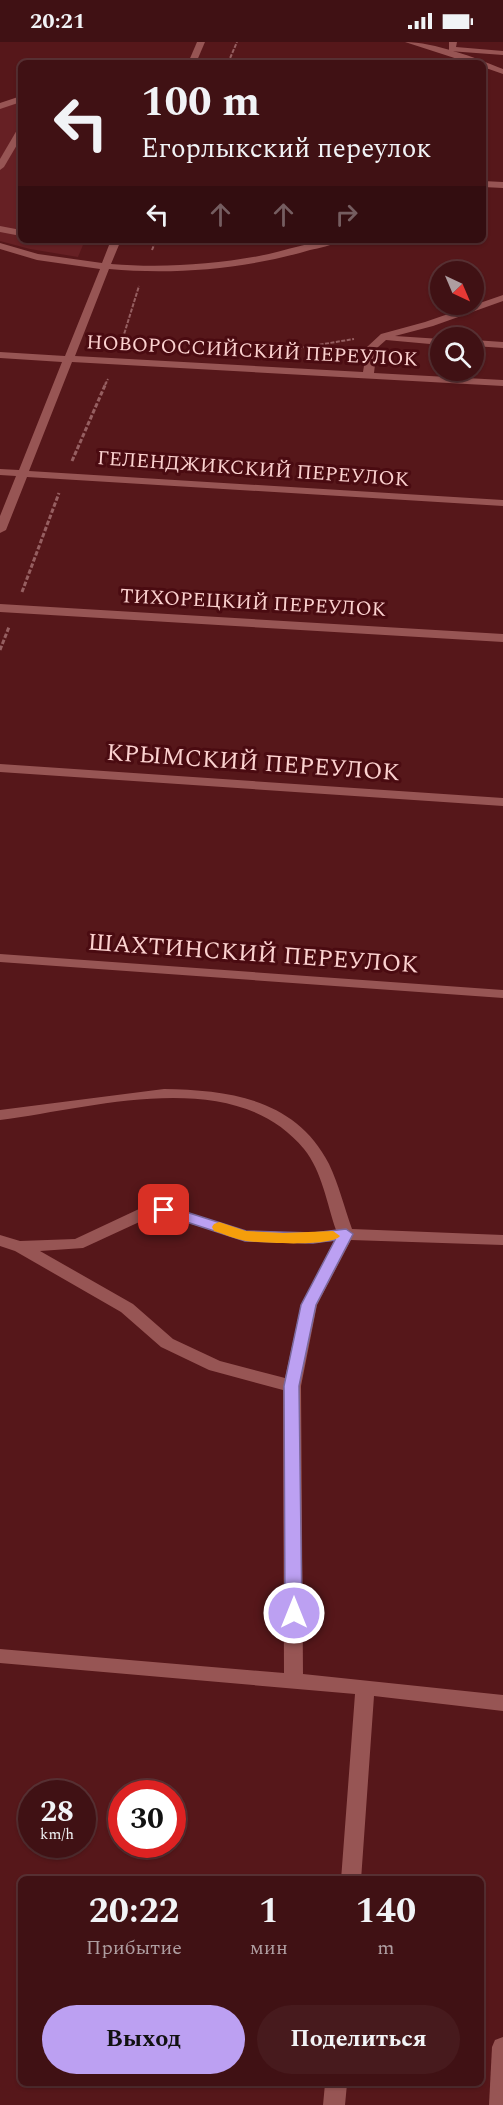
<!DOCTYPE html>
<html lang="ru">
<meta charset="utf-8">
<style>
body{margin:0;font-family:Spectral,serif;background:#471a1d;color:#f1f3f6;height:100vh;display:flex;flex-direction:column;font-size:22px;white-space:nowrap}
*{box-sizing:border-box;margin:0}
p{font-size:20px;color:#ae9da0}
.icon{flex:none;width:33px;height:33px;fill:none;stroke:currentColor;stroke-width:2;stroke-linecap:round;stroke-linejoin:round}
.map{position:relative;flex:1;overflow:hidden}
.details{position:absolute;left:18px;top:1834px;width:466px;height:210px;display:flex;flex-direction:column;background:#401114;border-radius:9px;box-shadow:0 2px 4px #0004,0 0 0 2px #593134}
.details>*{flex:none}
.banner{position:absolute;left:18px;top:18px;width:468px;height:183px;border-radius:9px;box-shadow:0 2px 4px #0004,0 0 0 2px #593134;background:#401114;color:#f1f3f6;overflow:hidden}
.needle{width:39px;rotate:136deg}
.buttons{position:absolute;left:430px;top:219px;display:grid;gap:12px}
.buttons a{display:grid;place-items:center;width:54px;height:54px;border-radius:50%;background:#401114;box-shadow:0 2px 4px #0004,0 0 0 2px #593134;font-size:30px}
.speed{position:absolute;left:18px;top:1738px;display:flex;gap:12px;font-size:30px;font-weight:700;text-align:center}
.speed>*{display:grid;place-content:center;width:78px;height:78px;border-radius:50%;background:#401114;box-shadow:0 2px 4px #0004,0 0 0 2px #593134;line-height:1}
.speed small{font-size:15px;font-weight:400}
.speed .limit{border:9px solid #d22;background:#fff;color:#111}
.pin{position:absolute;display:grid;place-items:center;width:51px;height:51px;color:#fff;margin:-26px;border-radius:12px;box-shadow:0 3px 9px #0006}
.me{position:absolute;width:66px;margin:-33px;rotate:0deg;stroke-linejoin:round;filter:drop-shadow(0 0 4px #0008)}
.turn{display:flex;align-items:center;gap:21px;height:126px;padding:0 24px;font-size:27px}
.turn .icon{width:78px;height:78px;stroke-width:2.5}
.turn b{display:block;font-size:42px;line-height:51px}
.lanes{display:flex;align-items:center;height:57px;padding:0 24px;background:#0003;justify-content:center;gap:30px;direction:ltr}
.lanes .off{opacity:.35}
.eta{display:flex;justify-content:space-evenly;align-items:center;height:102px;text-align:center}
.eta b{font-size:36px;font-weight:700;line-height:42px}
.primary-button{display:flex;gap:12px;margin-top:auto;padding:12px 24px}
.primary-button a{flex:1;height:69px;border-radius:36px;background:#bca0f2;color:#111;font-size:24px;font-weight:700;line-height:69px;text-align:center}
.primary-button a+a{background:#471a1d;color:#f1f3f6}
.status{display:flex;justify-content:space-between;align-items:center;height:42px;padding:0 30px;background:#401114;direction:ltr}
.status svg{height:16px;fill:currentColor}
.map>svg:first-child{display:block}
.built{fill:#662024}
.lines{fill:none;stroke-linecap:round;stroke-linejoin:round}
.path-far1{stroke:#965f61;stroke-width:2;stroke-dasharray:4 1.5;stroke-linecap:butt}
.path{stroke:#965f61;stroke-width:3;stroke-dasharray:4.5 2;stroke-linecap:butt}
.minor{fill:#975554;fill-rule:evenodd}
.route{fill:#bca0f2;stroke:#7a689d;stroke-width:1.5}
.slow{fill:#f59e0b}
.labels{text-anchor:middle;dominant-baseline:central;stroke-width:6;stroke-linejoin:round;paint-order:stroke}
.far-street-label{font-size:20px;fill:#fcd2d0;stroke:#4a0b11}
.street-label{font-size:24px;fill:#fcd2d0;stroke:#4a0b11}
</style>
<div class="status"><b>20:21</b><svg viewBox="0 0 49 12"><path d="M0 12V9h3v3zM5 12V6h3v6zM10 12V3h3v9zM15 12V0h3v12zM26 1h20v11H26zM47 4h2v5h-2z"/></svg></div>
<div class="map">
<svg width="503" height="2063" viewBox="0 0 503 2063">
<rect width="100%" height="100%" fill="#56171a"/>
<polygon class="built" points="21,60 21,198 85,198 78,215 30,207 0,199 0,66"/>
<g class="lines">
<g class="path-far1">
<polyline points="228,21 237,0"/>
<polyline points="152,208 156,198"/>
<polyline points="121,302 139,244"/>
<polyline points="287,308 354,297"/>
<polyline points="105,343 108,337"/>
</g>
<g class="path">
<polyline points="72,419 106,341"/>
<polyline points="22,550 59,451"/>
<polyline points="0,608 9,585"/>
</g>
<g class="minor">
<polygon points="197,0 205,0 196,21 188,21"/>
<path d="M405,0C434,0 476,16 503,27V32L483,25V21H470Z"/>
<polygon points="449,0 457,0 456,5 503,9 503,13 449,9"/>
<polygon points="21,54 21,60 0,67 0,61"/>
<polygon points="21,85 21,96 4,125 0,128 0,117 17,88"/>
<polygon points="483,139 503,140 503,146 483,145"/>
<polygon points="0,184 21,188 21,194 0,190"/>
<path d="M111,198H121L111,222C160,226 211,223 259,214C285,209 313,198 340,198C332,204 319,206 310,208C246,227 175,233 109,227L75,314L363,330L367,305L381,292L425,280L503,253V259L433,284L395,294L441,297V303L386,298L377,306L374,331L503,338V344L72,320L29,429L503,458V464L27,435L6,488L0,491V474L16,434L0,433V427L19,428L62,320L0,316V310L65,314L100,227L37,218L0,207V201L38,212L102,221Z"/>
<polygon points="474,298 503,300 503,306 474,304"/>
<polygon points="0,562 503,592 503,600 0,570"/>
<polygon points="0,722 503,756 503,764 0,730"/>
<polygon points="0,912 503,948 503,956 0,920"/>
<path d="M164,1047C229,1048 296,1057 329,1122C339,1143 344,1165 352,1187L503,1193V1203L351,1198L317,1263L301,1344L303,1632L503,1653V1669L374,1654L361,1838H341L355,1652L0,1621V1607L284,1631L283,1348L209,1328L161,1305L121,1270L15,1209L0,1204V1193L20,1199L75,1197L139,1167L164,1163L246,1189L313,1191L336,1188C327,1162 322,1129 304,1107C234,1022 94,1066 0,1078V1068ZM163,1173L245,1199L313,1201L334,1199L301,1263L285,1336L220,1319L173,1297L133,1262L40,1209L83,1206L148,1176Z"/>
<polygon points="503,1995 503,2063 489,2063 492,2005 495,1998"/>
<polygon points="325,2042 347,2042 345,2063 323,2063"/>
</g>
</g>
<polygon class="route" points="164,1163 246,1189 313,1191 346,1187 353,1192 316,1263 299,1344 302,1571 300,1575 294,1577 288,1575 285,1571 284,1344 301,1263 335,1198 313,1201 245,1199 159,1171 157,1168 159,1165"/>
<path class="slow" d="M219,1180L246,1189L283,1191L333,1189L340,1194C332,1205 262,1201 246,1199C235,1197 224,1192 214,1189L212,1185L214,1182Z"/>
<g class="labels">
<g class="far-street-label">
<text transform="translate(252 309) rotate(3)">НОВОРОССИЙСКИЙ ПЕРЕУЛОК</text>
<text transform="translate(253 427) rotate(4)">ГЕЛЕНДЖИКСКИЙ ПЕРЕУЛОК</text>
<text transform="translate(253 561) rotate(3)">ТИХОРЕЦКИЙ ПЕРЕУЛОК</text>
</g>
<g class="street-label">
<text transform="translate(253 721) rotate(4)">КРЫМСКИЙ ПЕРЕУЛОК</text>
<text transform="translate(253 912) rotate(4)">ШАХТИНСКИЙ ПЕРЕУЛОК</text>
</g>
</g>
</svg>
<div class="buttons">
<a><svg class="needle" viewBox="-14 -14 28 28"><path d="M0-13l5 13h-10z" fill="#e53935"/><path d="M0 13l5-13h-10z" fill="#ae9da0"/></svg></a>
<a><svg class="icon" aria-label="search" viewBox="0 0 24 24"><circle cx="10" cy="10" r="6"/><path d="M15 15l6 6"/></svg></a>
</div>
<div class="speed"><div>28<small>km/h</small></div><div class="limit">30</div></div>
<div class="pin" style="left:164px;top:1168px;background:#d93025"><svg class="icon" aria-label="arrive" viewBox="0 0 24 24"><path d="M6 21V4h12l-3 4 3 4H6"/></svg></div>
<svg class="me" style="left:294px;top:1571px" viewBox="-20 -20 40 40"><circle r="17" fill="#bca0f2" stroke="#fff" stroke-width="3"/><path d="M0-11L8 9 0 5-8 9z" fill="#fff"/></svg>
<div class="banner">
<div class="turn"><svg class="icon" aria-label="left" viewBox="0 0 24 24"><path d="M17 20v-9H6M10 6l-5 5 5 5"/></svg><div><b>100 m</b>Егорлыкский переулок</div></div>
<div class="lanes"><svg class="icon" aria-label="left" viewBox="0 0 24 24"><path d="M17 20v-9H6M10 6l-5 5 5 5"/></svg><svg class="icon off" aria-label="ahead" viewBox="0 0 24 24"><path d="M12 20V5M6 11l6-6 6 6"/></svg><svg class="icon off" aria-label="ahead" viewBox="0 0 24 24"><path d="M12 20V5M6 11l6-6 6 6"/></svg><svg class="icon off" aria-label="right" viewBox="0 0 24 24"><path d="M7 20v-9h11M14 6l5 5-5 5"/></svg></div>
</div>
<section class="details">
<div class="eta">
<div><b>20:22</b><p>Прибытие</p></div>
<div><b>1</b><p>мин</p></div>
<div><b>140</b><p>m</p></div>
</div>
<div class="primary-button"><a>Выход</a><a>Поделиться</a></div>
</section>
</div>
